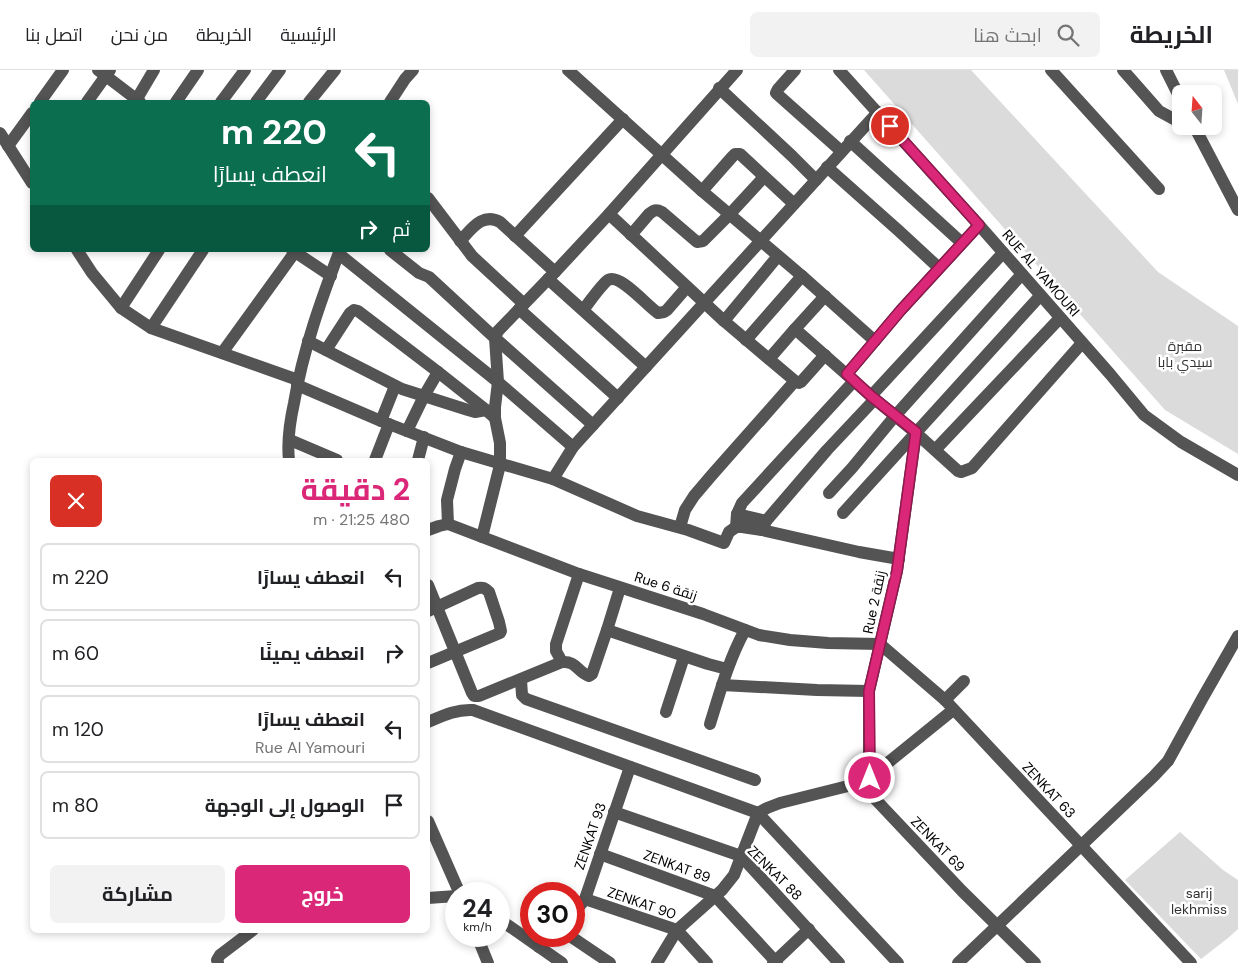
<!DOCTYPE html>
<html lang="ar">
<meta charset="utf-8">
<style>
body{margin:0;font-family:"DM Sans",Cairo,sans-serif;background:#f2f2f2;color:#202124;direction:rtl;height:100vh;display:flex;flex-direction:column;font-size:19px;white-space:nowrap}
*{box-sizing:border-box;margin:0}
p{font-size:16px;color:#757577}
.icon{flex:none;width:28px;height:28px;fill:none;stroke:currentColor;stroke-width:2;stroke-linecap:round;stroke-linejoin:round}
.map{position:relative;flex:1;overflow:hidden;direction:ltr}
.panel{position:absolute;left:30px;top:388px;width:400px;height:475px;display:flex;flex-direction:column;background:#fff;border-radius:8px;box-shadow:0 2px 8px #0003;direction:rtl}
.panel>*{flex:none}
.guide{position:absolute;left:30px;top:30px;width:400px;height:152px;border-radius:8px;box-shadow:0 2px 8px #0003;direction:rtl;background:#0b6e4f;color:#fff;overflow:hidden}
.needle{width:32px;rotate:343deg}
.tools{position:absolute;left:1172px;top:15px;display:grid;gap:10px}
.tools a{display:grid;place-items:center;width:50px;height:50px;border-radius:8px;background:#fff;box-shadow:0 2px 8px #0003;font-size:25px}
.speed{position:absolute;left:445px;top:812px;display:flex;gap:10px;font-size:25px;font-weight:700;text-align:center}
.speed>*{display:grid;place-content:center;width:65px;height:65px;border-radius:50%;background:#fff;box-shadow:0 2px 8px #0003;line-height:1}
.speed small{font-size:12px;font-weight:400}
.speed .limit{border:8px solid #d22;background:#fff;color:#111}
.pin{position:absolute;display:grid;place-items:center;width:42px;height:42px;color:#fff;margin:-21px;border:2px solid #fff;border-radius:50%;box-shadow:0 1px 5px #0007}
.me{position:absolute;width:55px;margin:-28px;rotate:0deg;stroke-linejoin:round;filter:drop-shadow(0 0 4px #0008)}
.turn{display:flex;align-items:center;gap:18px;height:105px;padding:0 20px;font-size:22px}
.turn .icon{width:65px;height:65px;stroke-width:2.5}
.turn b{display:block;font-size:35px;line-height:42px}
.then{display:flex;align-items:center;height:48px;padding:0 20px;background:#0003;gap:10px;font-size:19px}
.round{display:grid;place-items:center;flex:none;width:52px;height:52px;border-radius:8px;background:#f2f2f2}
.headline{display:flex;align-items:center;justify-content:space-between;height:85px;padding:0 20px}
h1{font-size:30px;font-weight:700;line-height:38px;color:#db2777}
.button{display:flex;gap:10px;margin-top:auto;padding:10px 20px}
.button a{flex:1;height:58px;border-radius:8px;background:#db2777;color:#fff;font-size:20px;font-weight:700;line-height:58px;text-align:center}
.button a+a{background:#f2f2f2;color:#202124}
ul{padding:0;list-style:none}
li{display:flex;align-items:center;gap:15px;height:68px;margin:0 10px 8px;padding:0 10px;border:2px solid #e0e0e0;border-radius:8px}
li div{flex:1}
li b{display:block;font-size:19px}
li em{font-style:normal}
header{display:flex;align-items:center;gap:30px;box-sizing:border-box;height:70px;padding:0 25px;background:#fff;border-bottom:1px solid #e0e0e0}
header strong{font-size:24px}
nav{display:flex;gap:28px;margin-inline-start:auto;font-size:18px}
.search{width:350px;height:45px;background:#f2f2f2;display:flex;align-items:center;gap:12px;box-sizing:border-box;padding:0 18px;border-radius:8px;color:#757577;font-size:19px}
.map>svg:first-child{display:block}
.green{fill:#dbdbdb}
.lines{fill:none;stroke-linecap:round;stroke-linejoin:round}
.minor{stroke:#545454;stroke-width:12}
.route-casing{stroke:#8e194d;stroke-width:12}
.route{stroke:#db2777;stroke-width:9}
.labels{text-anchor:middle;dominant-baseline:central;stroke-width:5;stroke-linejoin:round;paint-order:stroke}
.street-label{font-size:14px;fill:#000;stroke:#fff}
.park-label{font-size:14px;fill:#323232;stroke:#fff}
</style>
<header>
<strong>الخريطة</strong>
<div class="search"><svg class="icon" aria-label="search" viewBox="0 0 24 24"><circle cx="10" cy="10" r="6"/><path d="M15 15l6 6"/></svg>ابحث هنا</div>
<nav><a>الرئيسية</a><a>الخريطة</a><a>من نحن</a><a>اتصل بنا</a></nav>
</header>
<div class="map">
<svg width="1238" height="893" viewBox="0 0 1238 893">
<rect width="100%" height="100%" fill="#fff"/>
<g class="green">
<polygon points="864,0 971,0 1158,202 1238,256 1238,384 1165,340"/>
<polygon points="1224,0 1238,0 1238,34"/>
<polygon points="1180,762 1223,800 1238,810 1238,859 1228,868 1201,889 1125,810"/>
</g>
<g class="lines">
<g class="minor">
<polyline points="98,0 140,32"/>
<polyline points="568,0 702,121 802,206 875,271"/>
<polyline points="795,0 778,19 776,23 777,24 841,81"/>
<polyline points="839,0 979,155 1110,304 1144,345 1181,372 1238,405"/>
<polyline points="1051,0 1159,119"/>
<polyline points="1123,0 1159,41 1181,53"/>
<polyline points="1166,0 1181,30"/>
<polyline points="719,18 792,86 816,110"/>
<polyline points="40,32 63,0"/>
<polyline points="87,32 110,0"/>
<polyline points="135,32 154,0"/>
<polyline points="176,32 198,0"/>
<polyline points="221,32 245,0"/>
<polyline points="256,32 280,0"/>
<polyline points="309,32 335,0"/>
<polyline points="390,32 405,9 413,0"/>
<polyline points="1194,56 1238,140"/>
<polyline points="0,63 32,113"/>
<polyline points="850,71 962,173"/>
<polyline points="8,76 32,43"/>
<polyline points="827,97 899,161 939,198"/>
<polyline points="702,121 732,87 735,84 740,84 794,134"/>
<polyline points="428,128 472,186 524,234"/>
<polyline points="609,144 724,251 795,311 799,313 801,312 825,285"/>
<path d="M631,165L649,144C654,140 656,139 662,142L697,172L703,171L729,145L764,107"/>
<polyline points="515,166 623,49"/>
<path d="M460,171C471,160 482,142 500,152L555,202"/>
<polyline points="77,180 92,203 121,238 151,258 298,310"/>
<polyline points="292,180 331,206"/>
<polyline points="390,180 419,203 429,207 495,268 593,355"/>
<polyline points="339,184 498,312 573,377"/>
<polyline points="548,209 646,297"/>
<polyline points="825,226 795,259 871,326 916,363 958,401 961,402 972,398 1082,273"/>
<polyline points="121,238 159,180"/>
<polyline points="519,239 618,328"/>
<path d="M583,240C589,233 600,216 608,210C620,203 648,237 658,243L664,242L667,240L687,217"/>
<polyline points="724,251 778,186"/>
<polyline points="151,258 203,180"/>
<polyline points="746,270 802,206"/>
<polyline points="308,271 402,319 468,340 475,342 486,340"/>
<polyline points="326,280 350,243 354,240 358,241 438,302 486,340 495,348"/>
<polyline points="222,283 295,182"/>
<polyline points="769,289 795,259"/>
<polyline points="847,304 901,240 979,155"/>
<polyline points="297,315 381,351 461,382 553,409 637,446 688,460 724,473 729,462 736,457 742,457 762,460 859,482 899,489"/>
<polyline points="871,326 1003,183"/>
<polyline points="381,351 395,316"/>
<polyline points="407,361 424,326 438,302"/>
<polyline points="290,370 337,390"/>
<polyline points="935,380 1060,248"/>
<path d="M289,390C287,372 290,351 294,333C303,280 321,230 340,180"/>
<polyline points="375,390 389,354"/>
<polyline points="418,390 424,367"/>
<polyline points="553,409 573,377 878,42"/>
<polyline points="829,423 852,398 895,346 1022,204"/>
<polyline points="843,443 1040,226"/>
<polyline points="737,444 766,451"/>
<polyline points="448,454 579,504 703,544 759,565 790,570 828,573 880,574"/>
<polyline points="448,454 447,430 455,399 461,382"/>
<polyline points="680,457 685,440 694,426 711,406 795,311"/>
<polyline points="736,457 737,444 742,433 854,311"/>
<polyline points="428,460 439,456 448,454"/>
<polyline points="762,460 766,451 827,380 875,329"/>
<polyline points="482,467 500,395 500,373 495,348 495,337 498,312 495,268 498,261 555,202 609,144 737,0"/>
<path d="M428,515L472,623L474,626H479L562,592C577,591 577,602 589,606L592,604L607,560L620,518"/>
<path d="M428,541L478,518C483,517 485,518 489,522L499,552L501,561L500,563L428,593"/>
<polyline points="607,560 708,594 727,599"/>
<polyline points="880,574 945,630 1191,893"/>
<polyline points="562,592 556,581 556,574 579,504"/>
<polyline points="521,610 522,625 526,629 755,710"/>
<polyline points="722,615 817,620 869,621"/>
<polyline points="945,630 964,611"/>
<polyline points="666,642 684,587"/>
<path d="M428,652C442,646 456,639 473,640L758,743L898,893"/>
<path d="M710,654C720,622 729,589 745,560"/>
<polyline points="869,708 869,621 897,501 916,363"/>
<polyline points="860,713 962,821 1035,893"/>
<polyline points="614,742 741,786 839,893"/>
<polyline points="428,751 460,824"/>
<polyline points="600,784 715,826 777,893"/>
<polyline points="428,828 456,826"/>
<polyline points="585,829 677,860 707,893"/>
<polyline points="574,843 585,829 630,697"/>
<polyline points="499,849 562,893"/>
<polyline points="477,866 488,893"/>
<polyline points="570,866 610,893"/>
<polyline points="539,877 550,866"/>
<polyline points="218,893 217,890 220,885 253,860"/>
<polyline points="657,893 677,860 722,820 734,805 758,743 767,738 780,733 860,713 869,708 953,640"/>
<polyline points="773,893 809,859"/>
<polyline points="958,893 1154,706 1168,691 1202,629 1238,566"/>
</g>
</g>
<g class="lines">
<defs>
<polyline id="route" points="870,708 869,621 897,501 916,362 871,326 847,304 901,240 979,155 890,56"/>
</defs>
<use href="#route" class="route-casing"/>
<use href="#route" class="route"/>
</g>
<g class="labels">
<g class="street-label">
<text transform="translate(1041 203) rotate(49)">RUE AL YAMOURI</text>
<text transform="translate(666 516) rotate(18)">Rue 6 زنقة</text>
<text transform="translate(874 532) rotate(-78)">Rue 2 زنقة</text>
<text transform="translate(1049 720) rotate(47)">ZENKAT 63</text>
<text transform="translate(590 766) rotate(-71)">ZENKAT 93</text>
<text transform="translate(938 774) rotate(46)">ZENKAT 69</text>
<text transform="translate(677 796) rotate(20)">ZENKAT 89</text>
<text transform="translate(775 803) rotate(45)">ZENKAT 88</text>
<text transform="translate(642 833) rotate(19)">ZENKAT 90</text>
</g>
<g class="park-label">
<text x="1185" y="276">مقبرة<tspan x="1185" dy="16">سيدي بابا</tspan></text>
<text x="1199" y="823">sarij<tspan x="1199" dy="16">lekhmiss</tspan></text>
</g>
</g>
</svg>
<div class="tools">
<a><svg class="needle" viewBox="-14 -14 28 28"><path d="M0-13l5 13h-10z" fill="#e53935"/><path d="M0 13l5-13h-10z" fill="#757577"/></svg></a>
</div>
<div class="speed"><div>24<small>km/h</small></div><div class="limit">30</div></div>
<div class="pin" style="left:890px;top:56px;background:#d93025"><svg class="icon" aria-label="arrive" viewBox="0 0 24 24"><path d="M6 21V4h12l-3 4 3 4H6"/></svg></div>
<svg class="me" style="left:870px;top:708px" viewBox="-20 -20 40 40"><circle r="17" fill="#db2777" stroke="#fff" stroke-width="3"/><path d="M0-11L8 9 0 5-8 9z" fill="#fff"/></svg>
<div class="guide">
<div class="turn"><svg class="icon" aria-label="left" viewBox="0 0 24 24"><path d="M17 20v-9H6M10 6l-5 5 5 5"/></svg><div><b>220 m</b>انعطف يسارًا</div></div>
<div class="then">ثم<svg class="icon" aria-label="right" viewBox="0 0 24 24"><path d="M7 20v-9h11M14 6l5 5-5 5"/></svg></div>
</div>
<section class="panel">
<div class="headline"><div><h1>2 دقيقة</h1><p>480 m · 21:25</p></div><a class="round" style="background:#d93025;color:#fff"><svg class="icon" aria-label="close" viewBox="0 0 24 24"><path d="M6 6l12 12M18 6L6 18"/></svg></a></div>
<ul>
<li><svg class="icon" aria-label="left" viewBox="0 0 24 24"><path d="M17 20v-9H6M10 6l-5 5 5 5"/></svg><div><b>انعطف يسارًا</b></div><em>220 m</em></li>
<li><svg class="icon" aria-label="right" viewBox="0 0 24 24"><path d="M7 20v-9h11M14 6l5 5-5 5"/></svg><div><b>انعطف يمينًا</b></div><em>60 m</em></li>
<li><svg class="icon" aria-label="left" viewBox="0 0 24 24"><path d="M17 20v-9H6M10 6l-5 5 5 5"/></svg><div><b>انعطف يسارًا</b><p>Rue Al Yamouri</p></div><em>120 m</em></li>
<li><svg class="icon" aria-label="arrive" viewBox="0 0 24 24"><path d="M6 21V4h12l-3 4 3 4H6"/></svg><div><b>الوصول إلى الوجهة</b></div><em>80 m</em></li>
</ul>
<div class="button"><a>خروج</a><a>مشاركة</a></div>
</section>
</div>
